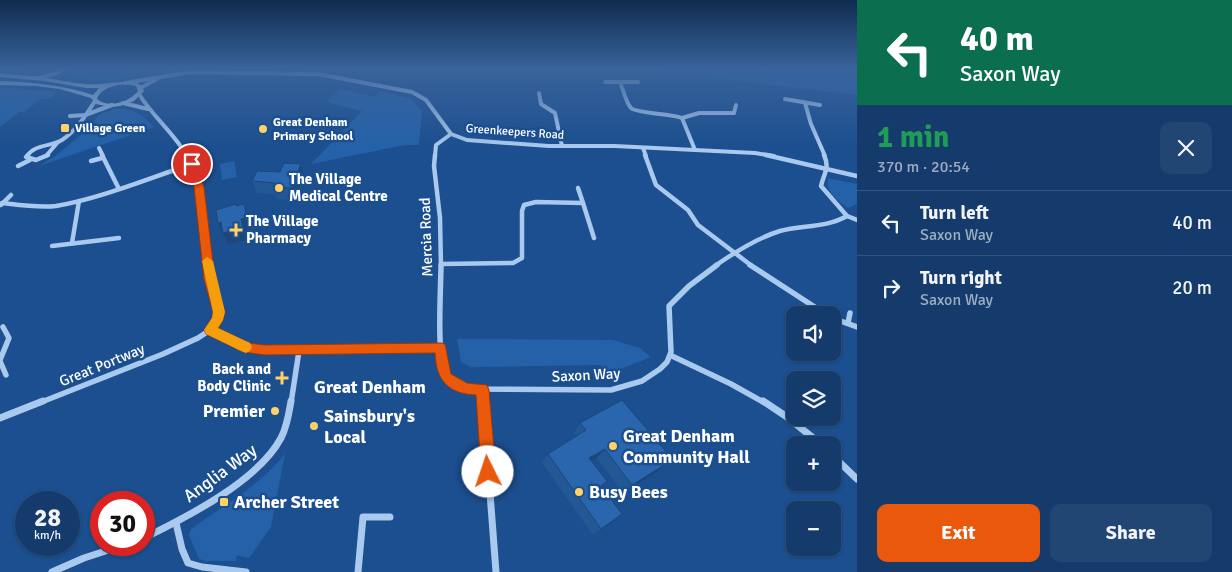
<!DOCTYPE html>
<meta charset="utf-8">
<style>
body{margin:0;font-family:Signika,sans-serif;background:#214673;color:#f1f3f6;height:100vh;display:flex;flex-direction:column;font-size:19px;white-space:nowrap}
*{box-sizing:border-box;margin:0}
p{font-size:16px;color:#9dadc1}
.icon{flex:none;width:28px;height:28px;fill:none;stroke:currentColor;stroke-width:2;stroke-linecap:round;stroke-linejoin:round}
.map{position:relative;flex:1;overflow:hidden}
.drawer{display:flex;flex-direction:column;background:#143b6b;width:375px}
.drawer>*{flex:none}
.top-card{background:#0b6e4f;color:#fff;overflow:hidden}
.fabs{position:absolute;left:786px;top:306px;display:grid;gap:10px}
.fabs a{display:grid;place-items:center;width:55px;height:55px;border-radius:10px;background:#143b6b;box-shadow:0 1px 4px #0004,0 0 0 1px #33557e;font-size:25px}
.speed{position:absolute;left:15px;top:491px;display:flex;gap:10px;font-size:25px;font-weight:700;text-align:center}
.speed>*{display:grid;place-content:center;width:65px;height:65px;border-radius:50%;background:#143b6b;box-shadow:0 1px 4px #0004,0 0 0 1px #33557e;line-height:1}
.speed small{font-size:12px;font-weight:400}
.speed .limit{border:8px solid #d22;background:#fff;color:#111}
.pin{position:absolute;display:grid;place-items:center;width:42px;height:42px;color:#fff;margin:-21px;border:2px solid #fff;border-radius:50%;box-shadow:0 1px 5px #0007}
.me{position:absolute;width:55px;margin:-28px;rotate:356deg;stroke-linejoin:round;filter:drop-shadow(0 0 4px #0008)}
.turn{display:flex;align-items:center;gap:18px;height:105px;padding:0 20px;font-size:22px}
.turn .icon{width:65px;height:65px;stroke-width:2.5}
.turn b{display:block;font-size:35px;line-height:42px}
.round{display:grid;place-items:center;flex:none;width:52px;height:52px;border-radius:10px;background:#214673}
.headline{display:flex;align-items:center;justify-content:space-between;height:85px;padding:0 20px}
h1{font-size:30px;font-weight:700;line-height:38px;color:#1e9e55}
.primary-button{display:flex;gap:10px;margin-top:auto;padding:10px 20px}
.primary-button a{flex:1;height:58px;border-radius:10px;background:#ea580c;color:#fff;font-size:20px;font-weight:700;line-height:58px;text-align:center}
.primary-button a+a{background:#214673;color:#f1f3f6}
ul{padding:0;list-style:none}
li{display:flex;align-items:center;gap:15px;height:65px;padding:0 20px;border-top:1px solid #33557e}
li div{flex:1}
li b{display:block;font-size:19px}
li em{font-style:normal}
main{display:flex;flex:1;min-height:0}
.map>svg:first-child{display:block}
.green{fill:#2461a8}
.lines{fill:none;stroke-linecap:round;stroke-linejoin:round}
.minor-far3{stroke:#a9c9ee;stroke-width:4}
.minor-far2{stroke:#a9c9ee;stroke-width:4.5}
.minor-far1{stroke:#a9c9ee;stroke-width:5.5}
.minor{stroke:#a9c9ee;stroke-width:7}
.tertiary{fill:#a9c9ee;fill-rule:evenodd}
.wall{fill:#245895}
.shaded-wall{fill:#1d4779}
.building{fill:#2a66ad;stroke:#1d4779}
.route{fill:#ea580c;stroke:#983908}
.slow{fill:#f59e0b}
.poi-dot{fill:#ffd166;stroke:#1b4f8f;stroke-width:2}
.labels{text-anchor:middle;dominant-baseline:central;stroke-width:5;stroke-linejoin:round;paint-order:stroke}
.far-poi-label{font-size:12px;font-weight:bold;fill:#fff;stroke:#1b4f8f;text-anchor:start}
.far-street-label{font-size:12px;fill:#fff;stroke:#1b4f8f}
.poi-label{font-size:15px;font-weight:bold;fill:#fff;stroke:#1b4f8f;text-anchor:start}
.street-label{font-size:15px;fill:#fff;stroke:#1b4f8f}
.quarter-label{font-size:18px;font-weight:bold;fill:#fff;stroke:#1b4f8f}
.near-poi-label{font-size:18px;font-weight:bold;fill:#fff;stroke:#1b4f8f;text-anchor:start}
.near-street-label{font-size:18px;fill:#fff;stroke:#1b4f8f}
</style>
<main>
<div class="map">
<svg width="857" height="572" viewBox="0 0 857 572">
<rect width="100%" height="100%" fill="#1b4f8f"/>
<g class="green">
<polygon points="0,67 857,67 857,95 648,70 215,69 179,70 104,82 64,77 61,73 54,72 42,74 0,69"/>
<polygon points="0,87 58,92 49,99 41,99 24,112 19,112 0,127"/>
<polygon points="340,89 375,97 381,91 411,99 422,111 419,145 405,145 311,164 362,111 327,102"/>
<path d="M114,109C132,107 141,114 154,127L39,166L55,156L81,135L99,115Z"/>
<polygon points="234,161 237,177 222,180 220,164"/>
<path d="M828,178L857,184V204L848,208C837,200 826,193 828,178Z"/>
<polygon points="457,339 613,340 640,348 651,357 605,375 601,365 471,367 461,362"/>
<path d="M285,454L271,527L249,558L237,555L236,561H206L199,559L189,535L191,529C224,505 259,486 285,454Z"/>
</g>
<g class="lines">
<g class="minor-far3">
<polyline points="39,78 57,73 66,67"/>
<polyline points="605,82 638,82"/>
<path d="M620,82C623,89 626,103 631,108C638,114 670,113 682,118"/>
<polyline points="125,83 190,72 318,74 412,92 426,100 451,134 467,140 549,146 615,146 755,153 774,156"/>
<polyline points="140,88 157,79"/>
<polyline points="539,93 541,104 555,113 562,146"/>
<path d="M139,94C153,117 174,133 187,156"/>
<polyline points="785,99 820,105"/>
<polyline points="123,103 148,109"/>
<polyline points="805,103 811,124 825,156"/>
<polyline points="70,116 85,115 112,105"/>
<polyline points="99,148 103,156"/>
<polyline points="643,148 646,156"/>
<polyline points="695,150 682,118 699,113 734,113 736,105"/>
<path d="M27,156C35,144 50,147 62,140C76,131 86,115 95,101"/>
<polyline points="46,156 58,142"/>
<polyline points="435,156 436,145 451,134"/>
</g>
<g class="minor-far2">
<polyline points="28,155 26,157 36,160 48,155"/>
<polyline points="102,155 118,187"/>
<path d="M186,155C205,186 204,230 208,266"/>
<polyline points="435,155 434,166 440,218 441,266"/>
<polyline points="645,155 656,185 688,210 698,225 752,266"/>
<polyline points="766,155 857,176"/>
<polyline points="91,161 102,158"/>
<polyline points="18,166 30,160"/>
<polyline points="578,188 583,203"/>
<path d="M2,203C19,205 38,208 56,206C99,199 150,178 192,164"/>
<polyline points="1,205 11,195"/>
<polyline points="847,216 857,220"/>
<polyline points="72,243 79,201"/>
<polyline points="52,246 119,238"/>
<polyline points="441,264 513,263 522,258 522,211 524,205 536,202 583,203 594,238"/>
<path d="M715,266C735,252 757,238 780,231C802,225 826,228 847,216L821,186C824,173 830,168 824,155"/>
</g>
<g class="minor-far1">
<path d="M441,265C441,286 436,361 446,376C449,381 460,386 465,389L611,390L642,381L660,369L667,362L671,352L669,306L689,286L717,265"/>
<polyline points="750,265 827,315"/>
<polyline points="832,318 857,327"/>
<polyline points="848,323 850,313"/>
<polyline points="210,330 248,348 265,350 441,348"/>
<polyline points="672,356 731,384 765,403"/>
<polyline points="0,360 9,338 3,327"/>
<polyline points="0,361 6,375"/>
<polyline points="482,390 483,403"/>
<polyline points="39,403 163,354 198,338 210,330 217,320 219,312 210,279 208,265"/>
<polyline points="291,403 299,351"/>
</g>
<g class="minor">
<polyline points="483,401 496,572"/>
<polyline points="763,401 787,417 822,445"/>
<polyline points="0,418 43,401"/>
<polyline points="832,455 857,479"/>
<polyline points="176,523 182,549 188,563 202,567 246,572"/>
<path d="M144,538C187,517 258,481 281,438C287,427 289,413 291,401"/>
<polyline points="52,572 84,558 124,545"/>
<polyline points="358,572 363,517 390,517"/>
</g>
<path class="tertiary" d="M0,73C16,75 31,75 47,78C60,80 73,83 86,84C104,86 122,78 140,84L144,91L134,101L120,106L111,107L96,104L91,98L60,89L36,86L0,85V81C32,82 63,85 93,95L99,88H86L45,81L0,77ZM127,84L136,86L138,91C129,102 109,109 97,99C102,87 115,85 127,84Z"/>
</g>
<g class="wall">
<polygon points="301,164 304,175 294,200 277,199 275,194 257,193 252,181 280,172"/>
<polygon points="580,423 666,458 669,462 658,471 623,493 597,458 592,461 602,487 622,514 593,535 542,463 548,454 576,436 574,433"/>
</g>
<g class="shaded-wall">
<polygon points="301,164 304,175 294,200 291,188"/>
<polygon points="244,204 248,215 252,229 246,231 248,239 228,244 218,223 241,219"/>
<polygon points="605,449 597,458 582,467 589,458"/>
<polygon points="669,462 658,471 623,493 632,485"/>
<polygon points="622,514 613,521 593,535 601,529"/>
</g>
<g class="building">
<polygon points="284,163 301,164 291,188 273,187 275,183 252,181 257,171 280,172"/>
<polygon points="236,204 236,206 244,204 247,218 241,219 243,227 223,233 221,222 218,223 216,210"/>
<polygon points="622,400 669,455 665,457 669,462 632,485 605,449 589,458 607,481 601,486 622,514 601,529 548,454 586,430 580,423"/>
</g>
<linearGradient id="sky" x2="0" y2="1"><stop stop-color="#0f2b4f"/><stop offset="0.46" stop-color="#39639b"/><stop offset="1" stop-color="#39639b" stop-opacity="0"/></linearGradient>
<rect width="857" height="147" fill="url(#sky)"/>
<path class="route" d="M192,161L196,164L204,187L215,279L225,312L223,320L218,328L249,343L265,345L441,343L445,344L451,374L467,383L487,385L489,390L496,472L494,478L488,480L483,478L481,472L476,395C448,394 436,380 435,353L265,355L243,352L206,334L204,330L212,318L213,312L204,279L194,187L187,164Z"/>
<polygon class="slow" points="207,257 213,261 225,312 223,320 218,328 250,343 252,347 250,351 246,353 241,351 206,334 204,330 212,318 213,312 202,261"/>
<g class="poi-dot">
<rect x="60" y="123" width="10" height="10" rx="2.5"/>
<circle cx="263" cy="129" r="5"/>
<circle cx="279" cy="188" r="5"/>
<path d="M233.5 222.5h5v5h5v5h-5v5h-5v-5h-5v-5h5z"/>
<path d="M279.5 370.5h5v5h5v5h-5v5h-5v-5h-5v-5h5z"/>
<circle cx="275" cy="411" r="5"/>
<circle cx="314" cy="426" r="5"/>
<circle cx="613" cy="446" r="5"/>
<circle cx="579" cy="492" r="5"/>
<rect x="219" y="497" width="10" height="10" rx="2.5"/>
</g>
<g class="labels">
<g class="far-poi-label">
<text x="273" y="122">Great Denham<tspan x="273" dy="14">Primary School</tspan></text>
<text x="75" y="128">Village Green</text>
</g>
<g class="far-street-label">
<text transform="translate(515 132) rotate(4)">Greenkeepers Road</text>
</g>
<g class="poi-label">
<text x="289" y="179">The Village<tspan x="289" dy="17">Medical Centre</tspan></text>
<text x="246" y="221">The Village<tspan x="246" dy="17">Pharmacy</tspan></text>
<text x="271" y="369" text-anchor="end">Back and<tspan x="271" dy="17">Body Clinic</tspan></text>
</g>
<g class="street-label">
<text transform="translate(426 237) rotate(-92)">Mercia Road</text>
<text transform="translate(102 365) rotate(-22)">Great Portway</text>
<text transform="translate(586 375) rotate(-3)">Saxon Way</text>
</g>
<g class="quarter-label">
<text x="370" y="387">Great Denham</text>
</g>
<g class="near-poi-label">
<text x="265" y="411" text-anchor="end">Premier</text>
<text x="324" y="416">Sainsbury's<tspan x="324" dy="21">Local</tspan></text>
<text x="623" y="436">Great Denham<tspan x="623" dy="21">Community Hall</tspan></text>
<text x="589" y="492">Busy Bees</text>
<text x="234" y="502">Archer Street</text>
</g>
<g class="near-street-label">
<text transform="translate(220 473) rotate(-36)">Anglia Way</text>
</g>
</g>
</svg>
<div class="fabs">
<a><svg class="icon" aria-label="sound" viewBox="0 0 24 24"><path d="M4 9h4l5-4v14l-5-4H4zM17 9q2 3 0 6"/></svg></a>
<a><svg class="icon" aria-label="layers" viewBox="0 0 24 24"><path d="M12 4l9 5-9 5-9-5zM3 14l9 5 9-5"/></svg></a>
<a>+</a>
<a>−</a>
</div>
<div class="speed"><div>28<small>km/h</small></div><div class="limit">30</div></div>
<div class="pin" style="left:192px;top:164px;background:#d93025"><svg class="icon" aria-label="arrive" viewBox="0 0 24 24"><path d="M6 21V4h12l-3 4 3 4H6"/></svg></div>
<svg class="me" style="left:488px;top:472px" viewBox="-20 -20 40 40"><circle r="19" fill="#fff"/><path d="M0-13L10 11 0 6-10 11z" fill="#ea580c"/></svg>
</div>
<section class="drawer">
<div class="top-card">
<div class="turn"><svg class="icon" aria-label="left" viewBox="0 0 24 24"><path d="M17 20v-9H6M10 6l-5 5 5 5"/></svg><div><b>40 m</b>Saxon Way</div></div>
</div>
<div class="headline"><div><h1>1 min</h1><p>370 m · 20:54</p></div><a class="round"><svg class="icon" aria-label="close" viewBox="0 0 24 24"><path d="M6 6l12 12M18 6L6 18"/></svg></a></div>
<ul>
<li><svg class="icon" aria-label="left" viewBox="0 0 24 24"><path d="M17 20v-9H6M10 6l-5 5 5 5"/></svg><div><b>Turn left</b><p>Saxon Way</p></div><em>40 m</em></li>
<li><svg class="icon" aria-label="right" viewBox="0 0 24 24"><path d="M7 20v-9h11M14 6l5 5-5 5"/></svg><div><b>Turn right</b><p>Saxon Way</p></div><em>20 m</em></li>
</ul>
<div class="primary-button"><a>Exit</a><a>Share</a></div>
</section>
</main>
